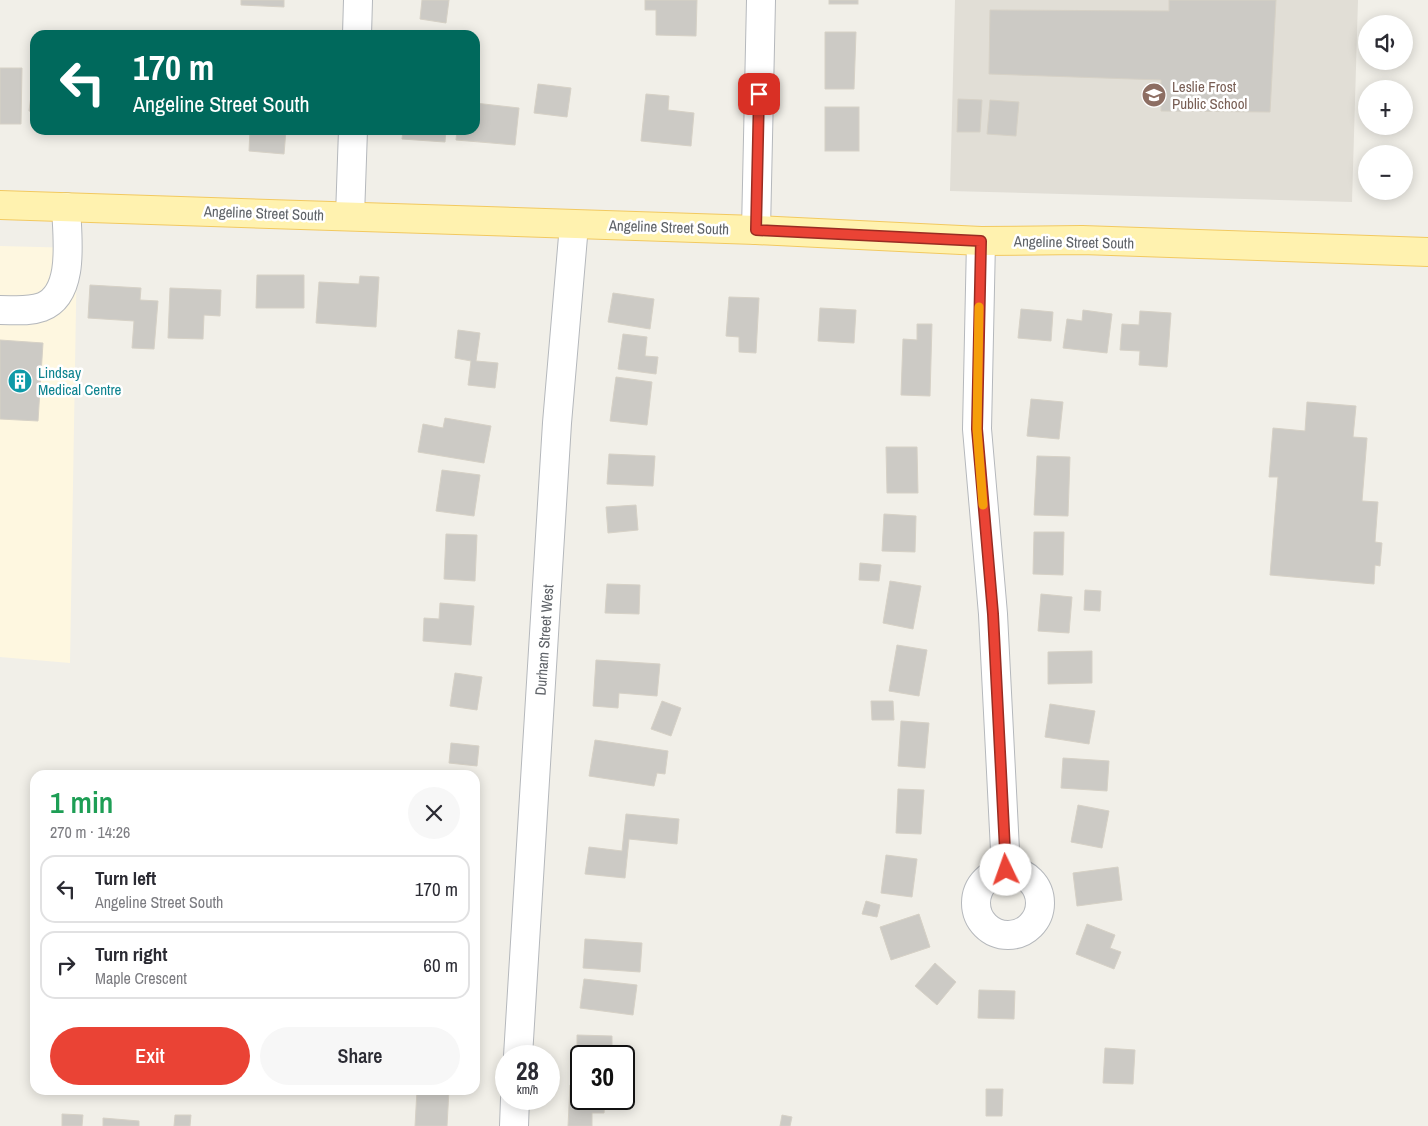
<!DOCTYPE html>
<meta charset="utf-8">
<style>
body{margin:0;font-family:"Archivo Narrow",sans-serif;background:#f7f7f7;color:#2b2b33;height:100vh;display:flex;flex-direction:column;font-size:19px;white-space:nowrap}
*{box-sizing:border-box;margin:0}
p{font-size:16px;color:#7c7c81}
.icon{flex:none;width:28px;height:28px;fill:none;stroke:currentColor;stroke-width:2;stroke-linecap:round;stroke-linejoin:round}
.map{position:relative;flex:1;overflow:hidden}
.sheet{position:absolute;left:30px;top:770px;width:450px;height:325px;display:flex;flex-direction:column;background:#fff;border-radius:15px;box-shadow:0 2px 12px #0003}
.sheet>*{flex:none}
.guide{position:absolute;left:30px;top:30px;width:450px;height:105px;border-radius:15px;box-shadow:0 2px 12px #0003;background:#00695c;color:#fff;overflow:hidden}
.buttons{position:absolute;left:1358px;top:15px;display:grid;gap:10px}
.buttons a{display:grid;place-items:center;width:55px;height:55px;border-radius:50%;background:#fff;box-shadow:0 2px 12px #0003;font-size:25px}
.speed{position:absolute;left:495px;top:1045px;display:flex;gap:10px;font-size:25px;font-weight:700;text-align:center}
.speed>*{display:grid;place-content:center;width:65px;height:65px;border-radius:50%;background:#fff;box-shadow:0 2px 12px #0003;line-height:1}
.speed small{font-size:12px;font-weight:400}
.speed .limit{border:2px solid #111;border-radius:8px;background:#fff;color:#111}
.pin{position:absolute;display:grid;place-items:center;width:42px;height:42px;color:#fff;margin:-21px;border-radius:10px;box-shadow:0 2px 8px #0006}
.me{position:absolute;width:55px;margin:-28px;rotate:357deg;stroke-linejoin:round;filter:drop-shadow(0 0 4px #0008)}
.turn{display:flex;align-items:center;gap:18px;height:105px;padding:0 20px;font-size:22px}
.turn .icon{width:65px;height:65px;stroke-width:2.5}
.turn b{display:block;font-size:35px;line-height:42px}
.round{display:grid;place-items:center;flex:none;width:52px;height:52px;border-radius:26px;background:#f7f7f7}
.head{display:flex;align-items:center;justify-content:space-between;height:85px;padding:0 20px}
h1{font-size:30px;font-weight:600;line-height:38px;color:#1e9e55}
.cta{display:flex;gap:10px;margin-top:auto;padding:10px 20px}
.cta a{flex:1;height:58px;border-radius:30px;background:#ea4335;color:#fff;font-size:20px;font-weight:600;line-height:58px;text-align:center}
.cta a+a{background:#f7f7f7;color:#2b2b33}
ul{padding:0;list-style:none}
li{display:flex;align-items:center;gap:15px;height:68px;margin:0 10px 8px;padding:0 10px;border:2px solid #e1e1e2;border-radius:15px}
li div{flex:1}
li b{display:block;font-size:19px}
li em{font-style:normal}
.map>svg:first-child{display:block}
.commercial{fill:#fef7e0}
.education{fill:#e1ded6}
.building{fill:#cccac5;stroke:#d6d1c6}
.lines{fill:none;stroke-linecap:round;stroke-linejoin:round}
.minor-casing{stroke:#b5b8bc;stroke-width:30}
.major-casing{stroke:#f2c960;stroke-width:30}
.minor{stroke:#fff;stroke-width:28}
.major{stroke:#fff2af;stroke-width:28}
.route-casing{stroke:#982c22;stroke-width:12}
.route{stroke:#ea4335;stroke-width:9}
.slow{stroke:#f59e0b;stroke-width:9}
.labels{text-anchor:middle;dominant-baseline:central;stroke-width:5;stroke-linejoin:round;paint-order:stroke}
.education-label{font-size:15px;fill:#785e54;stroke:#fff;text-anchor:start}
.street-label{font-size:15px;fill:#5f6368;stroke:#fff}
.culture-label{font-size:15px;fill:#0d838f;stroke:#fff;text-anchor:start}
</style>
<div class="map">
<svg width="1428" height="1126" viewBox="0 0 1428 1126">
<rect width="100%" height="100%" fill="#f1efe8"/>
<polygon class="commercial" points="0,246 77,248 70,663 0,657"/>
<polygon class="education" points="955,0 1358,0 1352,202 950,191"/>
<g class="building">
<polygon points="241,0 284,0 284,7 241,5"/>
<polygon points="422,0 449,0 446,23 420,19"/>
<polygon points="645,0 697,0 696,36 656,35 656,10 645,10"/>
<rect x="829" y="0" width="29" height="4"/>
<polygon points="1169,0 1276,0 1270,112 1161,111 1161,80 989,74 990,10 1169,11"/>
<polygon points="825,32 856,32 854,89 825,89"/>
<polygon points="0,68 22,68 21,124 0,124"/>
<polygon points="34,73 35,73 35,112 29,111"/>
<polygon points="538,84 571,88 567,117 534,113"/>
<polygon points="646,94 669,96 668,110 694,113 691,146 641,141"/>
<polygon points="958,99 982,100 980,132 957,132"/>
<polygon points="990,100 1019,102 1016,136 987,134"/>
<polygon points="475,103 519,108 515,145 456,140 457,130 475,130"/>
<rect x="825" y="107" width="34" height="44"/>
<polygon points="113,130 150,130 150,132"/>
<polygon points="177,130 214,130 214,134 177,132"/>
<polygon points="250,130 286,130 284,154 249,151"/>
<polygon points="403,130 446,130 445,142 402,139"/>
<polygon points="257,275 304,275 304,308 256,308"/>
<polygon points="360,276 379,277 376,327 316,323 319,282 359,284"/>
<polygon points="90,285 141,288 140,300 158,301 154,349 132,348 134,321 88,318"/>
<polygon points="170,288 221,290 220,316 204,315 203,339 168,338"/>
<polygon points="613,293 654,299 650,329 608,322"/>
<polygon points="729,297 759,298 756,353 739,352 739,337 726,336"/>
<polygon points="820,308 856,310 854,343 818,341"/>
<polygon points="1021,309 1053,312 1051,341 1018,338"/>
<polygon points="1083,310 1112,314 1107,353 1063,348 1067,319 1082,321"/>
<polygon points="1140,311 1171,313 1167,367 1139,365 1140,351 1120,350 1122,324 1139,325"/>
<polygon points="917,324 932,324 930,396 901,395 903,339 917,340"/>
<polygon points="458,330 480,333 476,361 498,363 495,388 468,385 471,361 455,358"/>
<polygon points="623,334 647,337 645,356 658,357 656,374 618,369"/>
<polygon points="0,340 43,343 38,421 0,419"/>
<polygon points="616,377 652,382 647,425 610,421"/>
<polygon points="1031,399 1063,402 1059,439 1027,436"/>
<polygon points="1307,402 1356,406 1353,437 1367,438 1362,501 1378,502 1375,542 1382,543 1380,566 1375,565 1374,584 1270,575 1278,477 1269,477 1273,428 1305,431"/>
<polygon points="445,418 491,426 484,463 418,452 423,424 443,428"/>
<polygon points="886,447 917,447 918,493 887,493"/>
<polygon points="609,454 655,456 653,486 607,484"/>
<polygon points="1037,456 1070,457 1068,516 1034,515"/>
<polygon points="442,470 480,475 474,516 436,511"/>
<polygon points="636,505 638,530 608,533 606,507"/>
<polygon points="884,514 916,516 915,552 882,551"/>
<polygon points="1034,532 1064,532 1063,575 1033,574"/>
<polygon points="446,534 477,535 475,581 444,579"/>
<polygon points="860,563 881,565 879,581 859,580"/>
<polygon points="890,581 921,586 913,629 883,623"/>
<polygon points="607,584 640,585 639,614 605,613"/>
<polygon points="1085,590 1101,591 1100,611 1084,610"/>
<polygon points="1041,594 1072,597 1069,633 1038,631"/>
<polygon points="440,603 474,606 471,645 423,641 424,618 439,619"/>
<polygon points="897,645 927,650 919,696 889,691"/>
<polygon points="1092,651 1092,683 1048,684 1048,652"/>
<polygon points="596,660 660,664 657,696 619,693 618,708 593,706"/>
<polygon points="455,673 482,677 477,710 450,706"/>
<polygon points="662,701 681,708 671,736 651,729"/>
<polygon points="871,701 893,701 894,720 872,720"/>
<polygon points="1050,704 1095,711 1089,744 1045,737"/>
<polygon points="901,721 929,723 925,768 898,766"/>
<polygon points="595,740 668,751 665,774 657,773 654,786 589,776"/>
<polygon points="451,743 479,746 477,766 449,763"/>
<polygon points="1063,758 1109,761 1107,791 1061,788"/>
<polygon points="898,789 924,790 921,834 896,833"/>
<polygon points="1078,805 1109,811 1102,848 1071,842"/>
<polygon points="626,814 679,819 677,844 629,839 625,878 585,874 589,847 622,851"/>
<polygon points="886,855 917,859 912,897 881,893"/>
<polygon points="1118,867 1122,900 1077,906 1073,873"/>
<polygon points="866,901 880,905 877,917 862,914"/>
<polygon points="919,914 930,947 891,960 880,927"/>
<polygon points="1087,924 1115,935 1110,948 1121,952 1114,969 1076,954"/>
<polygon points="585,939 642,943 640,972 583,968"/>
<polygon points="935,963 956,982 937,1005 915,986"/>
<polygon points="584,979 637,985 633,1015 580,1008"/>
<polygon points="979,990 1015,991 1014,1019 978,1018"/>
<polygon points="577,1035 612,1036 612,1056 581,1056 581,1074 577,1074"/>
<polygon points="1105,1048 1135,1050 1133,1084 1103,1083"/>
<polygon points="570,1085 581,1086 581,1099 605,1099 604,1113 592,1113 592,1126 568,1126"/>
<polygon points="986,1089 1003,1089 1002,1116 986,1116"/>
<polygon points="417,1090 449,1090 447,1126 415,1126"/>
<polygon points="62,1114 83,1115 82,1126 62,1126"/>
<polygon points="175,1115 191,1115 190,1126 174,1126"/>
<polygon points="782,1115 792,1117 790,1126 780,1126"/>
<polygon points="103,1118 139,1121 139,1126 103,1126"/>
</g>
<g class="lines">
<defs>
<g id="minor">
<polyline points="357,35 358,0"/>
<polyline points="350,216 353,130"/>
<polyline points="756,230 761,0"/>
<polyline points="981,241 977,429 993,614 1006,870"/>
<path d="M0,310C15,310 28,312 42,307C76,294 67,236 66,207"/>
<circle cx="1008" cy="903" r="32"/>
<polyline points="518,1056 557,423 574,225"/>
<polyline points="514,1126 515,1099"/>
</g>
<polyline id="major" points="0,205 756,230 981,241 1082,240 1428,252"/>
</defs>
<use href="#minor" class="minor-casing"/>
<use href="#major" class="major-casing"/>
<use href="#minor" class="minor"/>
<use href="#major" class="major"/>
</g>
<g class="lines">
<defs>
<polyline id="route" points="759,94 756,230 981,241 977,429 993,614 1006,870"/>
</defs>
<use href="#route" class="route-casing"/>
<use href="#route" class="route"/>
<polyline class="slow" points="979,307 977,429 983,505"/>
</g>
<defs>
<symbol id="school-disc" viewBox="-11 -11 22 22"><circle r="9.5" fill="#8d6e63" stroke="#fff"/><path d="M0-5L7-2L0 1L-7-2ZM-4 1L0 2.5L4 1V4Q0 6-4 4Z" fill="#fff"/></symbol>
<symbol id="building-disc" viewBox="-11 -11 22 22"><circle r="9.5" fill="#0f9aa8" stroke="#fff"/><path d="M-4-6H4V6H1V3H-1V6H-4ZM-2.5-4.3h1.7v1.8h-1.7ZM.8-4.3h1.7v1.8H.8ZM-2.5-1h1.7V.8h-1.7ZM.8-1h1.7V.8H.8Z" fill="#fff"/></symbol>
</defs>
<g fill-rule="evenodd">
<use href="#school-disc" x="1140" y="81" width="28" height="28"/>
<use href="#building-disc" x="6" y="367" width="28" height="28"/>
</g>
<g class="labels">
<g class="education-label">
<text x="1172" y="86">Leslie Frost<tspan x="1172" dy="17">Public School</tspan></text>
</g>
<g class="street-label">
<text transform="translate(264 213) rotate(2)">Angeline Street South</text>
<text transform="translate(669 227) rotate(2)">Angeline Street South</text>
<text transform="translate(1074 242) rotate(1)">Angeline Street South</text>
<text transform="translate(544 640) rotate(-86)">Durham Street West</text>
</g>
<g class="culture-label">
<text x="38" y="372">Lindsay<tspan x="38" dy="17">Medical Centre</tspan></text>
</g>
</g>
</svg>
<div class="buttons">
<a><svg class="icon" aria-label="sound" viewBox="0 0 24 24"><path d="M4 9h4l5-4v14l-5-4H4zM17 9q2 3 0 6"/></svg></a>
<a>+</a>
<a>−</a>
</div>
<div class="speed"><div>28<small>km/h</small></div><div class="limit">30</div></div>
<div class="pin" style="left:759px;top:94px;background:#d93025"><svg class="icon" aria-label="arrive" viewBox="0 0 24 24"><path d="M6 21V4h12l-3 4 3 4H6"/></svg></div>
<svg class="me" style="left:1006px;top:870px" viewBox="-20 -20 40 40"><circle r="19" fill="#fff"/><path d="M0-13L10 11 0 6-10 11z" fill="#ea4335"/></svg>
<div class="guide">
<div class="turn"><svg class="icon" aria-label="left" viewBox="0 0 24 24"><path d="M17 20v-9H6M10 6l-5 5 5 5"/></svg><div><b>170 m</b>Angeline Street South</div></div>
</div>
<section class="sheet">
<div class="head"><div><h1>1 min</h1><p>270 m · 14:26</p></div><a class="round"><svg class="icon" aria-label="close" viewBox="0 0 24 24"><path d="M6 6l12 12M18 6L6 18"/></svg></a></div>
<ul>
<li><svg class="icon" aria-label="left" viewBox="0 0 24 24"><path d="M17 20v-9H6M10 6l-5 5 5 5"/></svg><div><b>Turn left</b><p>Angeline Street South</p></div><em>170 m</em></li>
<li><svg class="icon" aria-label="right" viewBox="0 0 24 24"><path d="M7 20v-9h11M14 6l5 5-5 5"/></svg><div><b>Turn right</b><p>Maple Crescent</p></div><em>60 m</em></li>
</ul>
<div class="cta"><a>Exit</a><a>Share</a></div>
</section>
</div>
